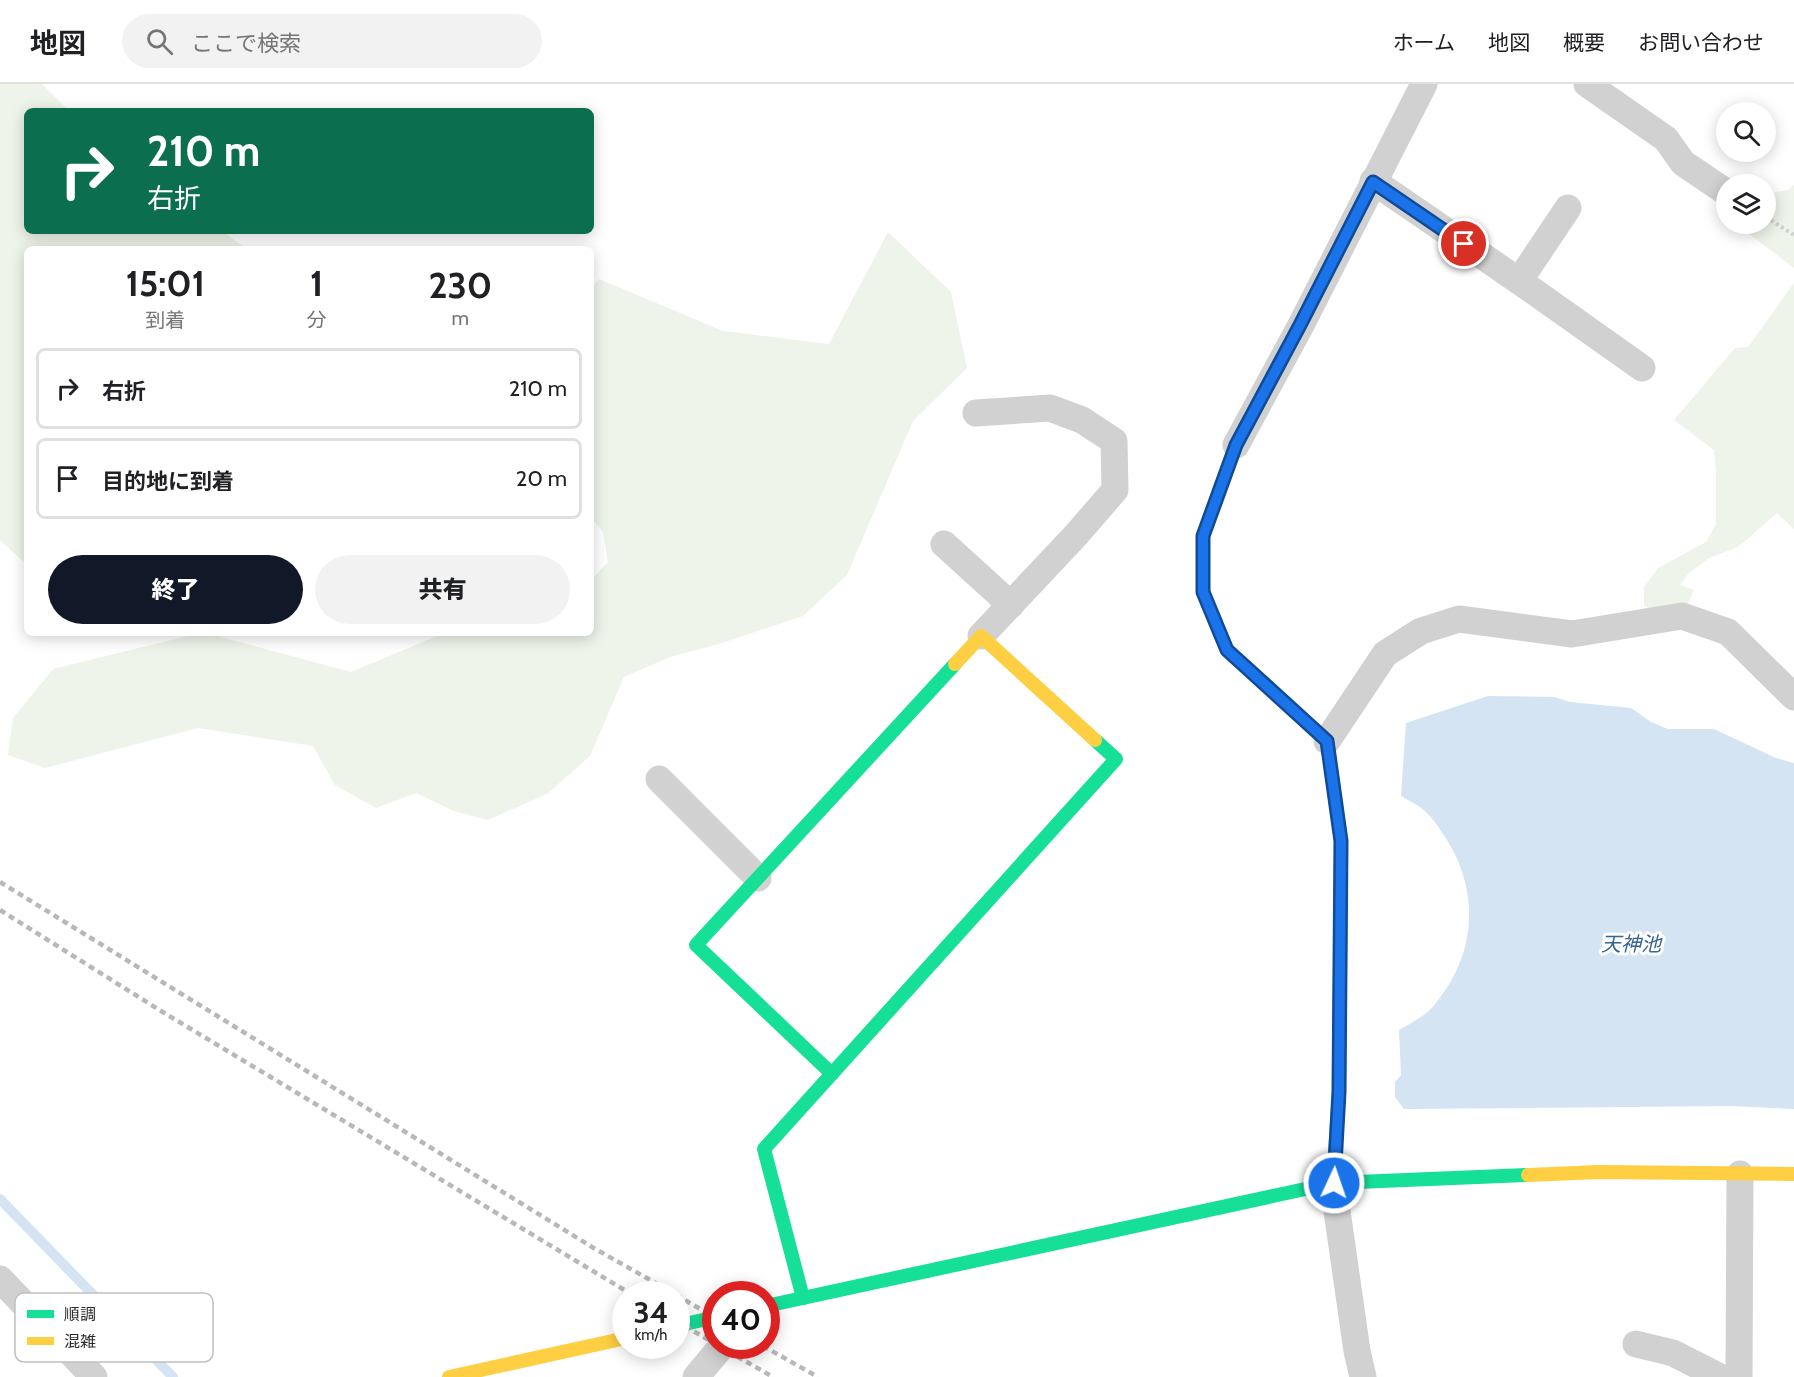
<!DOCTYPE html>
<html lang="ja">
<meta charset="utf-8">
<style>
body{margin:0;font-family:Cabin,"Noto Sans JP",sans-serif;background:#f2f2f2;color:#202124;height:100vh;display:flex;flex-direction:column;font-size:22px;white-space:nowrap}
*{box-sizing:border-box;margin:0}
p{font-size:20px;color:#757577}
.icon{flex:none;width:33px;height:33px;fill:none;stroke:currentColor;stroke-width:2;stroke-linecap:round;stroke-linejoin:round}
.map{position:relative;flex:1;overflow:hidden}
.drawer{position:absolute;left:24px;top:162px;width:570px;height:390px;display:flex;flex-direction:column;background:#fff;border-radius:9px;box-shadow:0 3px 15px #0003}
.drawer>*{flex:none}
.guide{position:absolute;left:24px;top:24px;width:570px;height:126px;border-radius:9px;box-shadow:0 3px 15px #0003;background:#0b6e4f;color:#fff;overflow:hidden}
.fabs{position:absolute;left:1716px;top:18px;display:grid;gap:12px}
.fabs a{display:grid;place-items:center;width:60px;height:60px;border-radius:50%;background:#fff;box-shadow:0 3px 15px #0003;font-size:30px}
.speed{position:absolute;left:612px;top:1197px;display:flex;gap:12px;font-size:30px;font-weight:700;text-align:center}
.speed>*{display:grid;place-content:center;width:78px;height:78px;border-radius:50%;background:#fff;box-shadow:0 3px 15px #0003;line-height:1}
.speed small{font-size:15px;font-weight:400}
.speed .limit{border:9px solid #d22;background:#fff;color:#111}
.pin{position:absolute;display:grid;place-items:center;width:51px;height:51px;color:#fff;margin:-26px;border:3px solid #fff;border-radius:50%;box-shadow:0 2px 6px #0007}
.me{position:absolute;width:66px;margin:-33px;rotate:3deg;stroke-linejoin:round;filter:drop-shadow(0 0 4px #0008)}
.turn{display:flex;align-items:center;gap:21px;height:126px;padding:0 24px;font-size:27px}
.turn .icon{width:78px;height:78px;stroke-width:2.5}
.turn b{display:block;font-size:42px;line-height:51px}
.eta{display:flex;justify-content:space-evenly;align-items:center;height:102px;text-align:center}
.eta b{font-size:36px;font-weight:800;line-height:42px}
.primary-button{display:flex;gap:12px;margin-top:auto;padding:12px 24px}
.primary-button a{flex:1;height:69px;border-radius:36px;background:#111827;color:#fff;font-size:24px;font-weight:800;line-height:69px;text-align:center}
.primary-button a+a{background:#f2f2f2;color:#202124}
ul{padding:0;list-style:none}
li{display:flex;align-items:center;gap:18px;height:81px;margin:0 12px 9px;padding:0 12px;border:3px solid #e0e0e0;border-radius:9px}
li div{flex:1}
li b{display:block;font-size:22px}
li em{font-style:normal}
header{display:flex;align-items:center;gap:36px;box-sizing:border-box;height:84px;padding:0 30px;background:#fff;border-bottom:2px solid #e0e0e0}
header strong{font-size:28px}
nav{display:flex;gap:33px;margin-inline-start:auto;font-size:21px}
.search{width:420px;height:54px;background:#f2f2f2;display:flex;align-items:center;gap:15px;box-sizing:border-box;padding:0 21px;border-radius:33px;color:#757577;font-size:22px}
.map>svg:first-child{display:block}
.green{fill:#eef4ea}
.water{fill:#d5e4f2}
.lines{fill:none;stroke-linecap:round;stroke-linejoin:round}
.stream{stroke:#d5e4f2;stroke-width:10}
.path{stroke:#d1d1d1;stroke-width:4;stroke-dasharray:3 3;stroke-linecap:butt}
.street{stroke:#d1d1d1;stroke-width:27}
.fast{stroke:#16e098;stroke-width:14}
.slow{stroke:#ffcf43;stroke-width:14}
.rail{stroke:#b8b8b8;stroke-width:4.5;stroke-dasharray:6 4.5;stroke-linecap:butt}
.route-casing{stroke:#114b97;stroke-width:15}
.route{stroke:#1a73e8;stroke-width:10}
.labels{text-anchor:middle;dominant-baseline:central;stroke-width:6;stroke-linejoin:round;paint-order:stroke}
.water-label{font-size:20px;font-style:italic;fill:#376692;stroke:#fff}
.key{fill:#fff;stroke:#c0c0c0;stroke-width:1.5}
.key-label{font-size:16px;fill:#2c2c2c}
</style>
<header>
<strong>地図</strong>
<div class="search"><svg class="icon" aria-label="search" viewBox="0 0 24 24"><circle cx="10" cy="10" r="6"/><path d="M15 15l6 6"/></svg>ここで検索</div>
<nav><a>ホーム</a><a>地図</a><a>概要</a><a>お問い合わせ</a></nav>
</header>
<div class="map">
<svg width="1794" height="1293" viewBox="0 0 1794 1293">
<rect width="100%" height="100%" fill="#fff"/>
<g class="green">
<polygon points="0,0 42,0 69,27 27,27 27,147 222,147 247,165 27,165 27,481 0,456"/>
<polygon points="1794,101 1794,184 1736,140 1766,140 1766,105 1770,109 1788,106"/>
<polygon points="888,148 951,208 967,284 913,337 847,491 803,532 719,560 670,573 624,593 590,672 547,710 488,736 454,727 416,709 376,724 335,701 313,662 198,644 45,684 8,671 13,634 53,585 200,549 206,549 351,588 442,550 442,549 591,549 591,496 608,478 603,448 591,433 591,205 599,195 723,247 829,260"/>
<polygon points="1794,199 1794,445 1777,429 1738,463 1709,474 1688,490 1680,501 1694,506 1688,520 1655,526 1644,522 1644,503 1658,484 1706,458 1716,440 1716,387 1714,366 1674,336 1735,264 1748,263"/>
</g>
<path class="water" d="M1488,612L1554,613L1570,618L1631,624L1651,638L1668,645H1714L1776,674L1794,679V1025L1731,1022L1404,1025L1395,1013V998L1401,991L1399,946C1413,938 1427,931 1436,919C1476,870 1480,809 1447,756C1439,744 1432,732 1421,724C1415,719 1407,716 1401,712L1406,639Z"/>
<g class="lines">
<polyline class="stream" points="0,1115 173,1293"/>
<polyline class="path" points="1766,133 1794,151"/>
<g class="street">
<polyline points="1587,0 1666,55 1683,79 1726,108"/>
<polyline points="1373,97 1519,197 1642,284"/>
<polyline points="1519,197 1568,124"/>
<polyline points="976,329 1050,324 1082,336 1114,357 1115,406 1076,451 981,552"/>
<polyline points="1236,361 1301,241 1424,0"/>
<polyline points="944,460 1011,521"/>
<polyline points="1327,657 1385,570 1421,547 1459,535 1572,550 1682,532 1728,548 1794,613"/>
<polyline points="659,695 758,794"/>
<polyline points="1333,1099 1357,1267 1363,1293"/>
<polyline points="0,1195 94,1293"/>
<polyline points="1636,1260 1673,1269 1720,1293"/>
<polyline points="696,1293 722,1262"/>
<polyline points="1739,1293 1740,1090"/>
</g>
<g class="fast">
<polyline points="1264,599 1327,657 1341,757 1339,1007 1333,1099"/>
<polyline points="832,990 696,861 955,580"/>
<polyline points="803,1214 764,1065 1116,675 1095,656"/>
<polyline points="766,1222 1333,1099 1528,1091"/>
<polyline points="676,1242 716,1233"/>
</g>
<g class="slow">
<polyline points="1236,361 1203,452 1203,508 1227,566 1264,599"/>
<polyline points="955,580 981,552 1095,656"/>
<polyline points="1528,1091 1598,1088 1794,1090"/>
<polyline points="449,1293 626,1254"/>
</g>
<g class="rail">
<polyline points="0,798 592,1163 675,1210"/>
<polyline points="0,826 161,927 631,1210"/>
<polyline points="676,1211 716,1234"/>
<polyline points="676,1237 716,1260"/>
<polyline points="719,1262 773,1293"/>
<polyline points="763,1262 818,1293"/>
</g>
</g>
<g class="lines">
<defs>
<polyline id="route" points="1334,1099 1339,1008 1341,757 1327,657 1227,566 1203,508 1203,452 1236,361 1300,241 1373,98 1464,160"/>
</defs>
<use href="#route" class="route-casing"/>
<use href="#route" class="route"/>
</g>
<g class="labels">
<g class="water-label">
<text x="1631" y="860">天神池</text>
</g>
</g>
<rect x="15" y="1209" width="198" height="69" rx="9" class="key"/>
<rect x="27" y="1226" width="27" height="8" fill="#16e098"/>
<rect x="27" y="1253" width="27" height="8" fill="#ffcf43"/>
<g class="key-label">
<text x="64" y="1236">順調</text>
<text x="64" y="1263">混雑</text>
</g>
</svg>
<div class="fabs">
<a><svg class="icon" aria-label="search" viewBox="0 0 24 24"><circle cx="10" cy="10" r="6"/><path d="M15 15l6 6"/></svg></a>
<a><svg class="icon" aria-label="layers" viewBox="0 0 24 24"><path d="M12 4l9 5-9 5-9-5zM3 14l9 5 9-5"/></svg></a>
</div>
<div class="speed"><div>34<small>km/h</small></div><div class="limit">40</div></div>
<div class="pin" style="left:1464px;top:160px;background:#d93025"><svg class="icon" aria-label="arrive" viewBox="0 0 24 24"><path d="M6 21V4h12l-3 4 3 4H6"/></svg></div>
<svg class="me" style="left:1334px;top:1099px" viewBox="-20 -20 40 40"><circle r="17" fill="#1a73e8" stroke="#fff" stroke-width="3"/><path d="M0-11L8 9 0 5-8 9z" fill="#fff"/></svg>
<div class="guide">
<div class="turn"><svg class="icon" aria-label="right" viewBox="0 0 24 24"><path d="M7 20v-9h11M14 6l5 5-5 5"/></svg><div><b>210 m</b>右折</div></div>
</div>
<section class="drawer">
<div class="eta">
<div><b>15:01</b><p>到着</p></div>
<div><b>1</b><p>分</p></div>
<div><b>230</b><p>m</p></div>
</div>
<ul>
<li><svg class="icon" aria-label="right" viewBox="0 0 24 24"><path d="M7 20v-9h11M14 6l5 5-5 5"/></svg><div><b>右折</b></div><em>210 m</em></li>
<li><svg class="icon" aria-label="arrive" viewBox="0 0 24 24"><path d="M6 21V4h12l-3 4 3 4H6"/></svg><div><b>目的地に到着</b></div><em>20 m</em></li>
</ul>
<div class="primary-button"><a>終了</a><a>共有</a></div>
</section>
</div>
